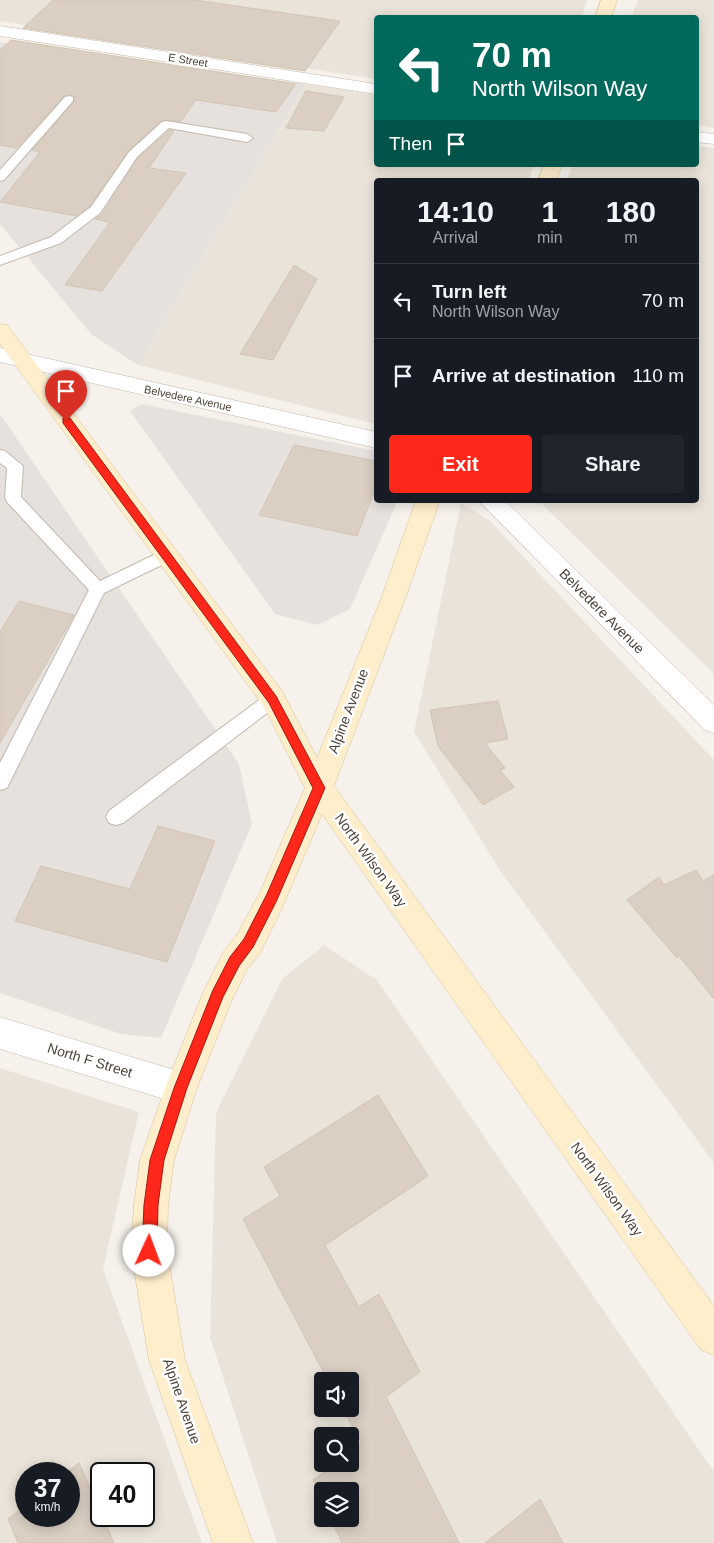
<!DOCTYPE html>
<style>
body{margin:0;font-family:Arial,sans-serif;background:#20242c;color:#f1f3f6;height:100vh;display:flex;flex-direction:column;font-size:19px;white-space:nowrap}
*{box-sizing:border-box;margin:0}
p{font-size:16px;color:#9ea1a6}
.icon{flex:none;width:28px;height:28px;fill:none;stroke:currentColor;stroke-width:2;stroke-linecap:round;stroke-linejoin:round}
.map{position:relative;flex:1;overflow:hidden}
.sheet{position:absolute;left:374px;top:178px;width:325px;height:325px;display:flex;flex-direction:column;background:#171b24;border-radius:5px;box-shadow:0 2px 12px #0003}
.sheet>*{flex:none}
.banner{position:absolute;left:374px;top:15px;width:325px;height:152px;border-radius:5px;box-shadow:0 2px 12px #0003;background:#00695c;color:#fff;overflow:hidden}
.controls{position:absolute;left:314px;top:1372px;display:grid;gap:10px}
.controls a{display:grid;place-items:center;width:45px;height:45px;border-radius:5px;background:#171b24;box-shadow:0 2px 12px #0003;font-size:25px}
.speed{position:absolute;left:15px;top:1462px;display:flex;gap:10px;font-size:25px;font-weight:700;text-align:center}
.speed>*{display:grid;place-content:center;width:65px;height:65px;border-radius:50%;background:#171b24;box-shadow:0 2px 12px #0003;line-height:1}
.speed small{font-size:12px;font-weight:400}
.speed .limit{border:2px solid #111;border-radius:8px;background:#fff;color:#111}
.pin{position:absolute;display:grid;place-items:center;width:42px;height:42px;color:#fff;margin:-51px -21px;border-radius:50% 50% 50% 0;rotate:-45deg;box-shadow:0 0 5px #0007}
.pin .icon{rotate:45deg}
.me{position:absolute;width:55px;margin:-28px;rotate:2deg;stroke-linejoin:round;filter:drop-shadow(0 0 4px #0008)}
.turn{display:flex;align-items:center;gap:18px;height:105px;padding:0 15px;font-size:22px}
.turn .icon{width:65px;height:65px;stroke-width:2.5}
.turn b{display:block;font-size:35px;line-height:42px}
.then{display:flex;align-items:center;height:48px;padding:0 15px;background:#0003;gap:10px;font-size:19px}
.eta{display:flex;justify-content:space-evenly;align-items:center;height:85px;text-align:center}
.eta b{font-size:30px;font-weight:800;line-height:35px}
.button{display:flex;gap:10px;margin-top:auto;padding:10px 15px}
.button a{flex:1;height:58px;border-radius:5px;background:#ff2719;color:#fff;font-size:20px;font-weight:800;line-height:58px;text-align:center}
.button a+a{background:#20242c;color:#f1f3f6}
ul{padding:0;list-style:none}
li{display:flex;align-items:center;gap:15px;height:75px;padding:0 15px;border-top:1px solid #363941}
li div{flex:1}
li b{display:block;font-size:19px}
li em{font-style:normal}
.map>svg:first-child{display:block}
.residential{fill:#eae3d9;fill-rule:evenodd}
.industrial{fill:#e6e1dc}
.building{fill:#dbcfc3;stroke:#d3c4b3}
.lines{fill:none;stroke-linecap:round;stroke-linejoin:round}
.lane-casing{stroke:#c2b9ad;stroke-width:2}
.street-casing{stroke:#c2b9ad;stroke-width:1}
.secondary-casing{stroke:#d7c19a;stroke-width:1}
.lane{fill:#fff;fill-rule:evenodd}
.street{fill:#fff;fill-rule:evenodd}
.secondary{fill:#fec;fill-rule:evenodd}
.route{fill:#ff2719;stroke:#a61910}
.labels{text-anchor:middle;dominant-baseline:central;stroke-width:5;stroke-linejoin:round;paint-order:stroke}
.far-street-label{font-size:11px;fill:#4b4238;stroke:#fff}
.street-label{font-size:14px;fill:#4b4238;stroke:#fff}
</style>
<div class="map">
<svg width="714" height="1543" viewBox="0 0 714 1543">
<rect width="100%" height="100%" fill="#f6f2eb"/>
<g class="residential">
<polygon points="0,0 587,0 581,17 376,18 376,79 0,21"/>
<polygon points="638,0 714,0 714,128 696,125 696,18 631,17"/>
<polygon points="306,84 376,95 376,165 534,165 529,180 376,180 376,424 138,365"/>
<polygon points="696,146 714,148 714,674 538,500 696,500 696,180 567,180 572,165 696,165"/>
<polygon points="461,503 490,521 714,760 714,1163 501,872 414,732"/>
<path d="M324,945L377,980L714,1472V1543H277L210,1337L216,1113L282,979ZM322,1381H350V1409H322ZM322,1436H350V1464H322ZM322,1491H350V1519H322Z"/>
<path d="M0,1068L139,1112L103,1269L202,1543H0ZM26,1474H69V1516H26ZM101,1474H144V1516H101Z"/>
</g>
<g class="industrial">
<polygon points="0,42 306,84 138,365 92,335 0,224"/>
<polygon points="142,404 376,451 376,500 398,500 350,609 317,625 275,614 130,411"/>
<polygon points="0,414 239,764 252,824 161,1038 121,1034 0,993"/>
</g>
<g class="building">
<polygon points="53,0 195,0 340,21 305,71 23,28"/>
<polygon points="11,40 296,84 276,112 196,100 181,121 161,121 128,151 90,206 76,216 0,202 40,152 32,150 75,101 73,95 64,96 17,148 0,145 0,50"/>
<polygon points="306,91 344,97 324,131 286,128"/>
<polygon points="170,130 174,131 149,168 186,173 102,291 65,285 110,222 95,219 102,214 138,158"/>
<polygon points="294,265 317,279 273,360 240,354"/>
<polygon points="294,445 376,461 376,486 357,536 259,515"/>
<polygon points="19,601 74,615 0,743 0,632"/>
<polygon points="498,701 508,739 485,743 505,768 500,770 514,787 483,805 438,746 430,710"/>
<polygon points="158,826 215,841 167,962 15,921 41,866 130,889"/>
<polygon points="696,870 703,881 714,875 714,999 679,956 677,958 627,900 659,877 664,885"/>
<polygon points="378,1095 428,1176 325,1245 359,1307 379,1294 420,1372 386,1397 459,1543 342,1543 331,1519 350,1519 350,1491 322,1491 322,1500 313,1480 335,1464 350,1464 350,1453 362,1444 343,1409 350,1409 350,1381 328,1381 243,1219 280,1196 264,1167"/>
<polygon points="79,1463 114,1543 18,1543 8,1519 26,1505 26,1516 69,1516 69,1474 65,1474"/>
<polygon points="540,1499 563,1543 485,1543"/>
</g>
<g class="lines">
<defs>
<g id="lane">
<polygon points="69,96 73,97 73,101 4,180 0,181 0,170 65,97"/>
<polygon points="166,121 247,134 253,138 247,142 169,128 137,157 100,213 61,243 0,265 0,256 51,237 91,207 129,152 162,122"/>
<polygon points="0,450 5,451 23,466 21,497 100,581 160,552 166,550 172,552 174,556 172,560 104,593 7,788 0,790 0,763 89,590 7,502 5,498 7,468 0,463"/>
<polygon points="273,692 279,694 282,699 279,704 123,823 116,825 109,823 106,817 109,811 267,694"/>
</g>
<g id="street">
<polygon points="0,26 376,84 376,94 0,36"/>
<polygon points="696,132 714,134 714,144 696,142"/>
<polygon points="0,348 376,432 376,448 0,362"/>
<polygon points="478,500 504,500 714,705 714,733 705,730"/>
<polygon points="0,1017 181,1072 193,1076 197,1088 193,1100 181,1104 0,1049"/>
</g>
<g id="secondary">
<polygon points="601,0 617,0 611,18 595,18"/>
<polygon points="544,165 562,165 556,180 538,180"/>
<polygon points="0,324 7,325 282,691 317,758 381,599 416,500 440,500 405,599 334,786 714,1306 714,1355 701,1350 322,814 282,908 260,953 246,971 231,1002 197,1088 174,1160 168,1205 167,1251 185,1360 253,1543 213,1543 149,1360 131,1251 134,1205 140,1160 165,1088 202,995 224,951 238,933 261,890 305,788 264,707 0,344"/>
</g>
</defs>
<use href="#lane" class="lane-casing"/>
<use href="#street" class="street-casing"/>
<use href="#secondary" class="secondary-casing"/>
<use href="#lane" class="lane"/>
<use href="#street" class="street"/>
<use href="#secondary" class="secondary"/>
</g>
<polygon class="route" points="63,418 70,418 276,696 325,788 276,902 253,947 239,966 223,997 187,1088 164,1160 158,1205 157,1251 155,1256 149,1258 144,1256 142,1251 144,1205 150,1160 174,1088 213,990 230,957 244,939 267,894 313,788 269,703 63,423"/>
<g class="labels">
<g class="far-street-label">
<text transform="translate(188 60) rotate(9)">E Street</text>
<text transform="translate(188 398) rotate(12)">Belvedere Avenue</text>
</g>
<g class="street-label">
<text transform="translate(602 611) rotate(45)">Belvedere Avenue</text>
<text transform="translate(348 711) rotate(-69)">Alpine Avenue</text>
<text transform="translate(371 860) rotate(54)">North Wilson Way</text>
<text transform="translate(90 1060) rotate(17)">North F Street</text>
<text transform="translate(607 1189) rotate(54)">North Wilson Way</text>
<text transform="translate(182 1401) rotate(71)">Alpine Avenue</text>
</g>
</g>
</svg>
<div class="controls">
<a><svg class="icon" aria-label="sound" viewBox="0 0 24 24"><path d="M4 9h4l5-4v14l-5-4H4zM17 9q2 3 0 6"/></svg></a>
<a><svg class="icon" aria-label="search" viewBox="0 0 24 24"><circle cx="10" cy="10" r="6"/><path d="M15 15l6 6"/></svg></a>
<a><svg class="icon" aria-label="layers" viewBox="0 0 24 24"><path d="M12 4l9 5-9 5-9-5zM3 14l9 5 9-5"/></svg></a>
</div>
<div class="speed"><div>37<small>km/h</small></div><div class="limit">40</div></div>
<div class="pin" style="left:66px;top:421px;background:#d93025"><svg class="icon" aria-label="arrive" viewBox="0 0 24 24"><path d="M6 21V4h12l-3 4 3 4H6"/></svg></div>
<svg class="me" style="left:149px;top:1251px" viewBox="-20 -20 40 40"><circle r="19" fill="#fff"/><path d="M0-13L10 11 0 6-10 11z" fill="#ff2719"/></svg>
<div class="banner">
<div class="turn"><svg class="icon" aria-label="left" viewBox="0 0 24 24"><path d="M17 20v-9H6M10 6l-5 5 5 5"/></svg><div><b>70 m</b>North Wilson Way</div></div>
<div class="then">Then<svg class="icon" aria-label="arrive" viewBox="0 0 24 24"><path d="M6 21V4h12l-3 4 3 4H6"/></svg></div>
</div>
<section class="sheet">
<div class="eta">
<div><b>14:10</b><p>Arrival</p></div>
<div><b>1</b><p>min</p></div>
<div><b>180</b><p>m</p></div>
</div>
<ul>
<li><svg class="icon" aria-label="left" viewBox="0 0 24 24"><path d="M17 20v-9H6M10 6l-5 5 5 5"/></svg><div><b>Turn left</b><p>North Wilson Way</p></div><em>70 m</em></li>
<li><svg class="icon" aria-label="arrive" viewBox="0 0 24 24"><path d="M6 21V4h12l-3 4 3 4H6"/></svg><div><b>Arrive at destination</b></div><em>110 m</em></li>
</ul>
<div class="button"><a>Exit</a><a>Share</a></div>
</section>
</div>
